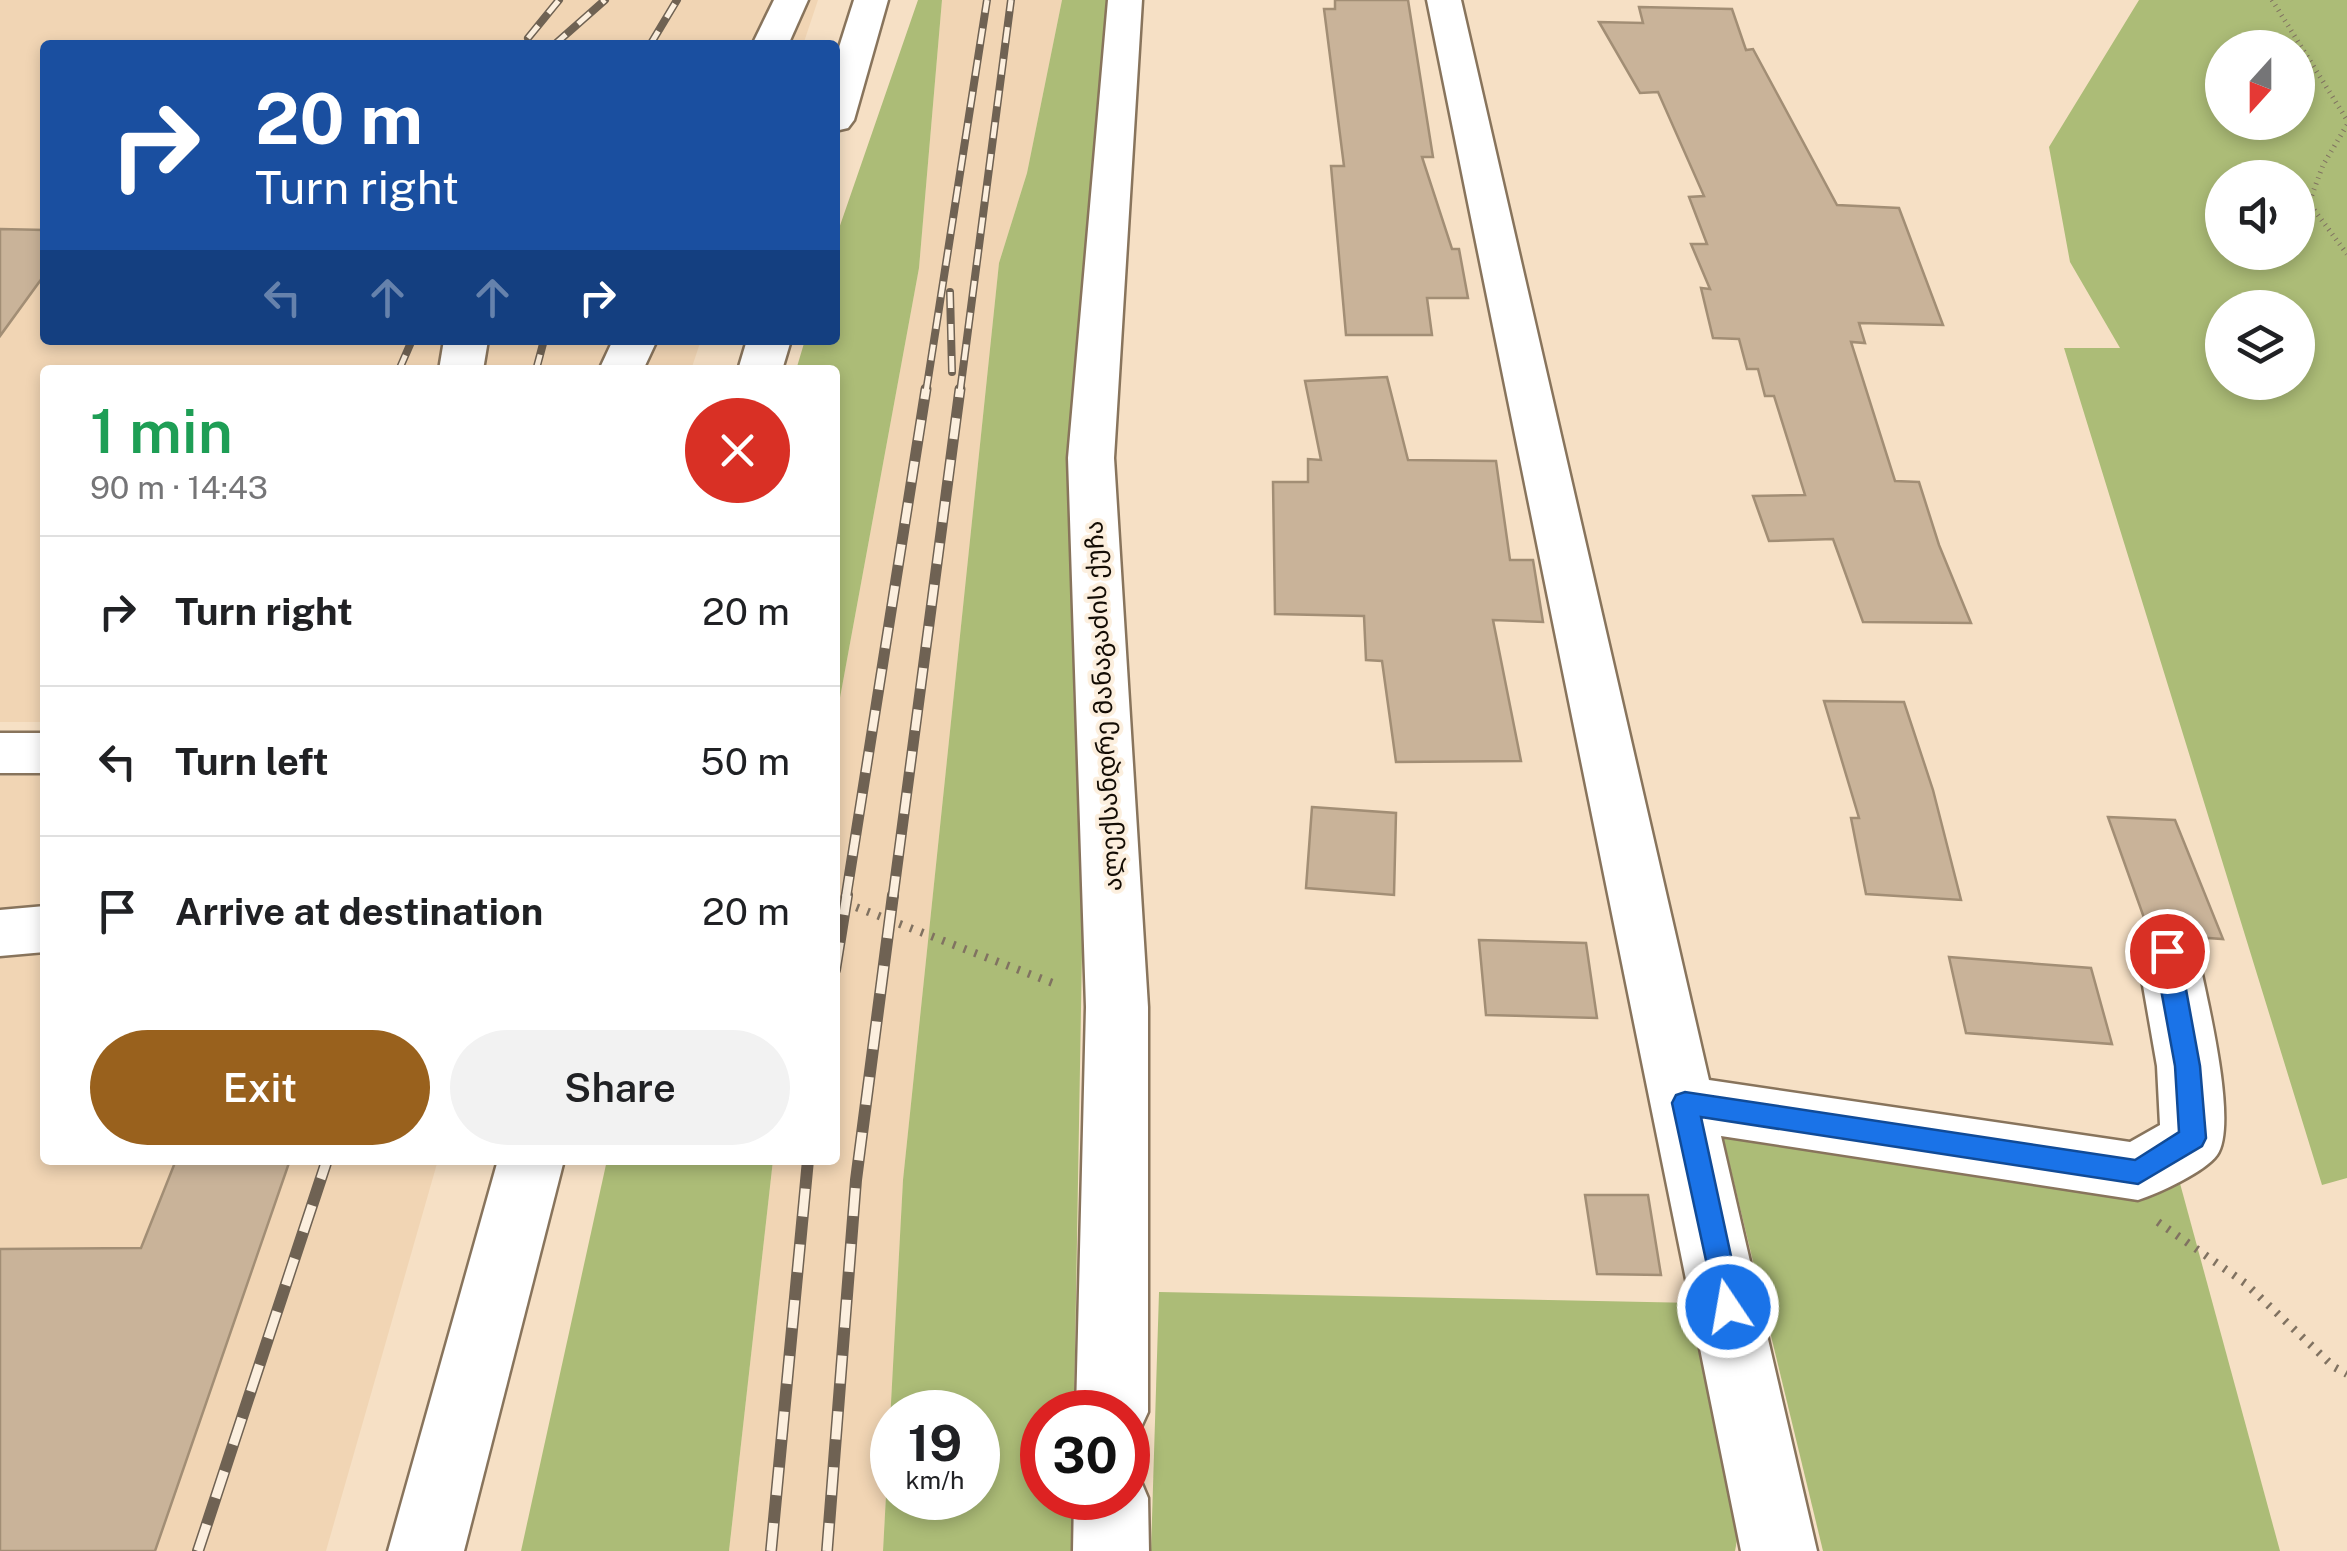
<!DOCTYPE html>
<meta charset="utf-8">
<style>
body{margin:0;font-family:"Public Sans","Noto Sans Georgian",sans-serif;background:#f2f2f2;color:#202124;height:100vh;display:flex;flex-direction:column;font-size:38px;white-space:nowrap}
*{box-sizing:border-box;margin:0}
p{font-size:32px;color:#757577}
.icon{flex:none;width:55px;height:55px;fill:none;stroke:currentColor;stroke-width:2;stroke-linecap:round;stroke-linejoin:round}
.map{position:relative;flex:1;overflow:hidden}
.panel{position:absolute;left:40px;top:365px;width:800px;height:800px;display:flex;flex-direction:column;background:#fff;border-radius:10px;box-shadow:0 5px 15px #0003}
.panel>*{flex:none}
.hud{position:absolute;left:40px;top:40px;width:800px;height:305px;border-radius:10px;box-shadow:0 5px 15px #0003;background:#1a4fa0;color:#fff;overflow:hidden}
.needle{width:65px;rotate:201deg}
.controls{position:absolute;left:2205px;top:30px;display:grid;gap:20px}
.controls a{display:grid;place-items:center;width:110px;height:110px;border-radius:50%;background:#fff;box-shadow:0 5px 15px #0003;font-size:50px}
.speed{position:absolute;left:870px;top:1390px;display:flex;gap:20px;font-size:50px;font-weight:700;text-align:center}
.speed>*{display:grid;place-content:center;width:130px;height:130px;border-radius:50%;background:#fff;box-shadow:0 5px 15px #0003;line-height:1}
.speed small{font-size:25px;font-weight:400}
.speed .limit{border:15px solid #d22;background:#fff;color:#111}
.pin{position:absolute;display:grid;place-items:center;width:85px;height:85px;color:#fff;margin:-42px;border:5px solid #fff;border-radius:50%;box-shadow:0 2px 10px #0007}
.me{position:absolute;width:110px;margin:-55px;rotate:348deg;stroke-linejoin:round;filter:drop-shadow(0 0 8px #0008)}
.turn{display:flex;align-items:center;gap:35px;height:210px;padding:0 50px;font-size:45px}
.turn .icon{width:130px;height:130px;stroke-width:2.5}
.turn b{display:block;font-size:70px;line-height:85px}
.lanes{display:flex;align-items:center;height:95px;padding:0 50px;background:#0003;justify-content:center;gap:50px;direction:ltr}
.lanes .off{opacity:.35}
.round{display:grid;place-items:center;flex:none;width:105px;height:105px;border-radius:52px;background:#f2f2f2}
.head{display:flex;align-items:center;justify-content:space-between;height:170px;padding:0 50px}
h1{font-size:60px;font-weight:600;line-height:75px;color:#1e9e55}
.button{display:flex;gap:20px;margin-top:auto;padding:20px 50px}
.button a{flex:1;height:115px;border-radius:60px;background:#99611d;color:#fff;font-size:40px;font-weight:600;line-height:115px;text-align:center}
.button a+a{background:#f2f2f2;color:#202124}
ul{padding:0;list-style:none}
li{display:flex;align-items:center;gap:30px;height:150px;padding:0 50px;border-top:2px solid #e0e0e0}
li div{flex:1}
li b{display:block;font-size:38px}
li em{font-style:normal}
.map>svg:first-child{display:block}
.built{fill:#f1d5b4}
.green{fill:#acbc77;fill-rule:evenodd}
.building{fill:#c9b399;stroke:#a28e75;stroke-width:2.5}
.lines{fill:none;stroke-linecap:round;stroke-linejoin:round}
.minor-casing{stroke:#88745c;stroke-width:5}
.major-casing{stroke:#88745c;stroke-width:5}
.path-far1{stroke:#807261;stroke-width:5;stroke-dasharray:1 5;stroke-linecap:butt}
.path{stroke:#807261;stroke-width:8;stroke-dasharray:2.5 9;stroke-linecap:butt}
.minor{fill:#fff;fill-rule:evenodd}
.major{fill:#fff;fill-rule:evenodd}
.rail-far2-casing{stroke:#6f6253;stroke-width:8}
.rail-far1-casing{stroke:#6f6253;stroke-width:11}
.rail-casing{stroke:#6f6253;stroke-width:12}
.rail-far2{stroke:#fcefde;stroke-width:5;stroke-dasharray:16;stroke-linecap:butt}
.rail-far1{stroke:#fcefde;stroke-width:8;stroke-dasharray:21;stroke-linecap:butt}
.rail{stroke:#fcefde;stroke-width:9;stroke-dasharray:28;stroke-linecap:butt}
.route{fill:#1a73e8;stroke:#114b97;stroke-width:2.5}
.labels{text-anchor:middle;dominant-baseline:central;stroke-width:8;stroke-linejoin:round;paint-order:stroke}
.street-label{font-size:25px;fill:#130c04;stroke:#fcefde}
</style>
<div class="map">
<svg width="2347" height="1551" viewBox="0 0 2347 1551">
<rect width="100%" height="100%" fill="#f6e0c5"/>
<g class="built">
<polygon points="0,0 818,0 803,45 45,45 45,340 701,340 691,370 45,370 45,722 0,722"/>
<polygon points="942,0 1062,0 1027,173 999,263 903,1180 883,1551 729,1551 773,1160 835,1160 835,725 919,268"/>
<polygon points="45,775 45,1160 438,1160 326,1551 0,1551 0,776"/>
</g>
<g class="green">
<polygon points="918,0 942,0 919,268 835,725 835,370 796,370 805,340 835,340 835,240"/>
<path d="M1062,0H1111L1069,470L1074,707L1084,837L1074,1412H1042V1498H1073L1072,1551H883L903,1180L999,263L1027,173ZM892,1412H978V1498H892Z"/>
<path d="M2139,0H2347V1178L2322,1185L2064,348H2120L2070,262L2049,147ZM2222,48H2298V122H2222ZM2222,178H2298V252H2222ZM2222,308H2298V382H2222Z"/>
<polygon points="1714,1100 2175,1165 2280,1551 1823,1551"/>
<polygon points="607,1160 773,1160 729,1551 521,1551"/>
<polygon points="1159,1292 1696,1303 1737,1540 1735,1551 1151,1551"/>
</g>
<g class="building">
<polygon points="1335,0 1408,0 1433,157 1422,157 1452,249 1459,249 1468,298 1427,298 1432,335 1346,335 1331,166 1344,166 1324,9 1335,9"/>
<polygon points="1639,7 1732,9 1746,50 1753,49 1837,205 1899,208 1943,325 1859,323 1865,343 1851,342 1895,481 1919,482 1939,545 1971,623 1863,622 1833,539 1769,541 1753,496 1805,495 1774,396 1765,396 1758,369 1747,369 1739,339 1713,338 1701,288 1710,289 1691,244 1707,244 1689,197 1704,196 1658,92 1640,93 1599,22 1643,23"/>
<polygon points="0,229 45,230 45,274 0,336"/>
<polygon points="1387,377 1408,460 1496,461 1510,560 1533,560 1543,622 1493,620 1521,761 1396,762 1382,661 1366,660 1364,616 1275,614 1273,482 1308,482 1308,459 1321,460 1305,381"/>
<polygon points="1824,701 1904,702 1933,790 1961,900 1866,894 1851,818 1859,818"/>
<polygon points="1312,807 1396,813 1394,895 1306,888"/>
<polygon points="2108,817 2175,820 2223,939 2194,937 2189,930 2168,923 2148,929"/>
<polygon points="1479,940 1586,943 1597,1018 1486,1015"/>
<polygon points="1949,957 2091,968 2112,1044 1966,1033"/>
<polygon points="176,1160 290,1160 155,1551 0,1551 0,1249 141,1248"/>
<polygon points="1585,1195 1648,1195 1661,1275 1597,1274"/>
</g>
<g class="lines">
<defs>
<g id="minor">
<polygon points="774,0 808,0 788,45 752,45"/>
<polygon points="1108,0 1142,0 1114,458 1148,1007 1148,1412 1137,1436 1128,1440 1128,1412 1076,1412 1086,1007 1068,458"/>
<path d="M1427,0H1461L1709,1080L2130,1142L2160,1125L2157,1066L2137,951L2146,934L2167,927L2188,934L2197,951C2205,991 2239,1124 2217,1155C2205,1172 2159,1193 2138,1200L1721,1136L1817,1551H1741Z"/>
<polygon points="444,340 488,340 483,370 439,370"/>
<polygon points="613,340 657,340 643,370 599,370"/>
<rect x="0" y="733" width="45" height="40"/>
<polygon points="45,906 45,952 0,956 0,910"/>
<polygon points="1128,1468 1137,1472 1148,1498 1149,1551 1073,1551 1074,1498 1128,1498"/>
</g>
<g id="major">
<polygon points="854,0 888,0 854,120 848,128 835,131 835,60"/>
<polygon points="747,340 791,340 782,370 738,370"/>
<polygon points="498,1160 564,1160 464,1551 388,1551"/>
</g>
</defs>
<use href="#minor" class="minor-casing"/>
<use href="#major" class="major-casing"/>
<g class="path-far1">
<polyline points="2272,0 2347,120"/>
<polyline points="2347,125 2323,165 2309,203 2347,254"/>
</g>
<g class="path">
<polyline points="835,899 1058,985"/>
<polyline points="2158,1222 2245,1283 2334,1367 2347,1374"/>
</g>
<use href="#minor" class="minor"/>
<use href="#major" class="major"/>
<defs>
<g id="rail-far2">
<polyline points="528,38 559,0"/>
<polyline points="554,45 605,0"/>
<polyline points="650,45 677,0"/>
<polyline points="950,292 952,372"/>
<polyline points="399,370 412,340"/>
<polyline points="536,370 544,340"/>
<polyline points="926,392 987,0"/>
<polyline points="960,392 1011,0"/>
</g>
<g id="rail-far1">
<polyline points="846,897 926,389"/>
<polyline points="893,897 960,389"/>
</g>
<g id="rail">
<polyline points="835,970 847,895"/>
<polyline points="198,1551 327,1160"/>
<polyline points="771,1551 808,1160"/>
<polyline points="827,1551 856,1180 893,895"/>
</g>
</defs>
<use href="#rail-far2" class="rail-far2-casing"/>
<use href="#rail-far1" class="rail-far1-casing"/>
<use href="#rail" class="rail-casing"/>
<use href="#rail-far2" class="rail-far2"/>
<use href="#rail-far1" class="rail-far1"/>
<use href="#rail" class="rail"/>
</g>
<polygon class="route" points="2167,941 2175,944 2179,951 2200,1066 2206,1138 2202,1146 2138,1184 1701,1117 1742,1307 1738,1316 1728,1320 1718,1316 1672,1103 1676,1095 1685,1092 2135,1160 2179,1132 2175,1066 2154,951 2158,944"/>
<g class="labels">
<g class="street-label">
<text transform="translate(1103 706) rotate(-93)">ალექსანდრე მანაგაძის ქუჩა</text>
</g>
</g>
</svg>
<div class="controls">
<a><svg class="needle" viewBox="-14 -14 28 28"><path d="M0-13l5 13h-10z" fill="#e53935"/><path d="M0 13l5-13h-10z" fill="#757577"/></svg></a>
<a><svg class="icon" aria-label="sound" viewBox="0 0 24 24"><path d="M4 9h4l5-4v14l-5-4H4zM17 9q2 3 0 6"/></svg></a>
<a><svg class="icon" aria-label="layers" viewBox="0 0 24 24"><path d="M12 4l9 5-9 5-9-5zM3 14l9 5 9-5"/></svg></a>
</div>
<div class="speed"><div>19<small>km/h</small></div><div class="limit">30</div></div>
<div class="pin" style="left:2167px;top:951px;background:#d93025"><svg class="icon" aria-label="arrive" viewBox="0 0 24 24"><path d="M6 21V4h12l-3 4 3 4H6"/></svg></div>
<svg class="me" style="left:1728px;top:1307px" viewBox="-20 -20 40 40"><circle r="17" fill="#1a73e8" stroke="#fff" stroke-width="3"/><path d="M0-11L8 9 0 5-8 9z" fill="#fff"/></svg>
<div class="hud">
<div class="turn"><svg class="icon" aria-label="right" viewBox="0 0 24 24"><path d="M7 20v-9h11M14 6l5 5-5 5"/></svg><div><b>20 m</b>Turn right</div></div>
<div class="lanes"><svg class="icon off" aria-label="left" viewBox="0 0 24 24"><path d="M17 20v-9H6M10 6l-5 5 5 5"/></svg><svg class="icon off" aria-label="ahead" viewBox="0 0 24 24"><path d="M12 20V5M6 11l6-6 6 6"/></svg><svg class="icon off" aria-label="ahead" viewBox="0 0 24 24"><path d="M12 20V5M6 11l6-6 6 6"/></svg><svg class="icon" aria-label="right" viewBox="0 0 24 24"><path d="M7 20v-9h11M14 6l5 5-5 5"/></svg></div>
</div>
<section class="panel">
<div class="head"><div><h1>1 min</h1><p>90 m · 14:43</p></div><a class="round" style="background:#d93025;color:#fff"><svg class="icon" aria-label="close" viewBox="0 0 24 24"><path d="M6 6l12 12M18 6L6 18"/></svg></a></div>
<ul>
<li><svg class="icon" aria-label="right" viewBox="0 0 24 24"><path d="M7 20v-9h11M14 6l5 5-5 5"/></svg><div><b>Turn right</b></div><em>20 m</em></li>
<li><svg class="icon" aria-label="left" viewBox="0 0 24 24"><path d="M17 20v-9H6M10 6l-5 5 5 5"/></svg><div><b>Turn left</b></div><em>50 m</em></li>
<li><svg class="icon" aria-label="arrive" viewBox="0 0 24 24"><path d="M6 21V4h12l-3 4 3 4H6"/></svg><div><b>Arrive at destination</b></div><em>20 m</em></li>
</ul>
<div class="button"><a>Exit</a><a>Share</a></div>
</section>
</div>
